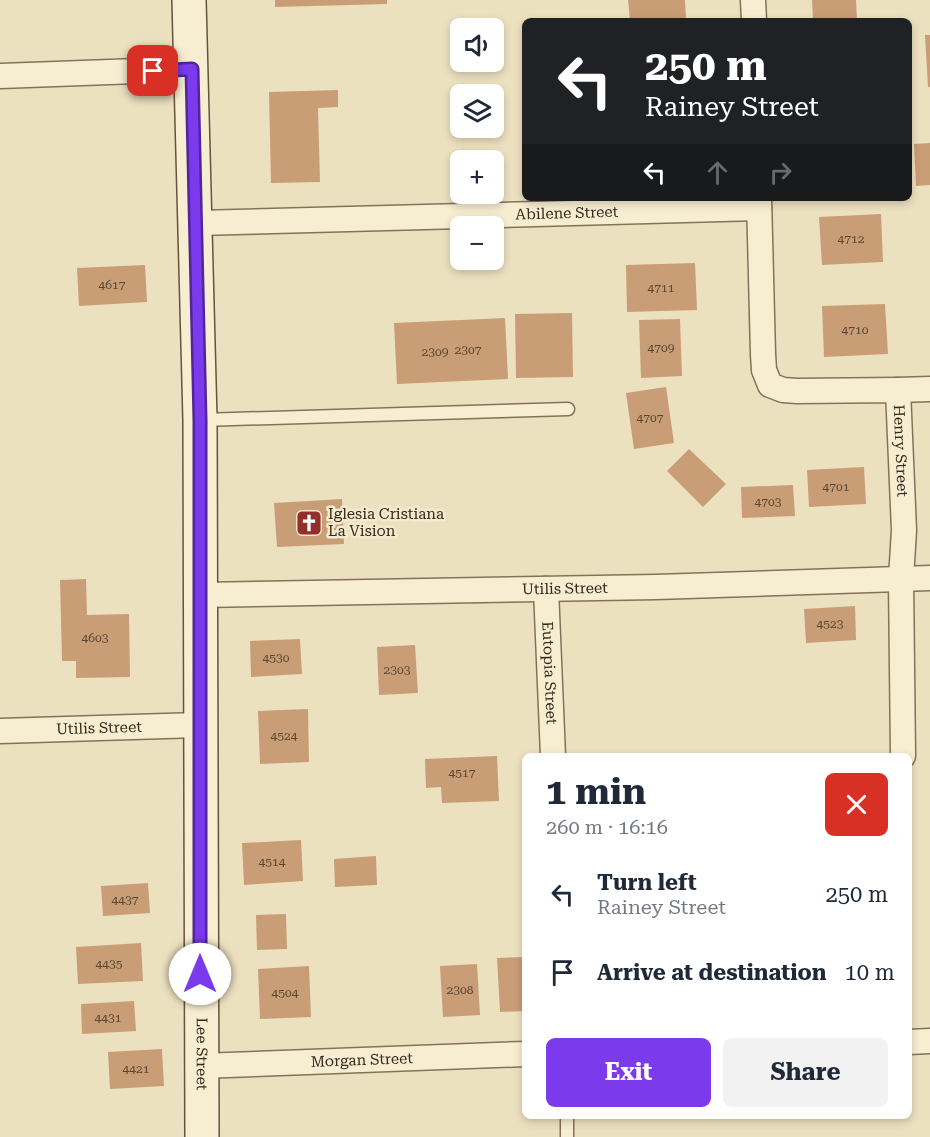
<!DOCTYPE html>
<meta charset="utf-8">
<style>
body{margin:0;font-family:"Roboto Serif",serif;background:#f2f2f3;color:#1f2937;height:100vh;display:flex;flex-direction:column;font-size:22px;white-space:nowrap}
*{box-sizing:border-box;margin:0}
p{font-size:20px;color:#747a83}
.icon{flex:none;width:33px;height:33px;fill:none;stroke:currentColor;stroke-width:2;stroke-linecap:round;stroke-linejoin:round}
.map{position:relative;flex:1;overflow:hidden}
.details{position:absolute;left:522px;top:753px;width:390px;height:366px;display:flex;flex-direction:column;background:#fff;border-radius:9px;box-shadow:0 3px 9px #0003}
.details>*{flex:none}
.guide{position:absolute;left:522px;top:18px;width:390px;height:183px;border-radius:9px;box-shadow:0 3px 9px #0003;background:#202124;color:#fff;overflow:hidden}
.buttons{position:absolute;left:450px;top:18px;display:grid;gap:12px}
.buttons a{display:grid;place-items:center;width:54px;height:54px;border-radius:9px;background:#fff;box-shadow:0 3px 9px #0003;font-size:30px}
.pin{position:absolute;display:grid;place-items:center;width:51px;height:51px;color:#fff;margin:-26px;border-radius:12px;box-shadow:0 3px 9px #0006}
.me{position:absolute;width:66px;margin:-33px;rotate:0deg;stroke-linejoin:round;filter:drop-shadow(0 0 4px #0008)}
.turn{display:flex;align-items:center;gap:21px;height:126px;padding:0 24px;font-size:27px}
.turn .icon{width:78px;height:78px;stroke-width:2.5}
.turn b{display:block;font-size:42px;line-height:51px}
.lanes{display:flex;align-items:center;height:57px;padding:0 24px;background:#0003;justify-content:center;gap:30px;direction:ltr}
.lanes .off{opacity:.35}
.round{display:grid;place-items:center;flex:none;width:63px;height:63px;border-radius:9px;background:#f2f2f3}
.summary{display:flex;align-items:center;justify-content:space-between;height:102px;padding:0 24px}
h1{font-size:36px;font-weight:700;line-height:45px}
.button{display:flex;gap:12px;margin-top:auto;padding:12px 24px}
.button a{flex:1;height:69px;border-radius:9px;background:#7c3aed;color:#fff;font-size:24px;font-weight:700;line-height:69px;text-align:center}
.button a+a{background:#f2f2f3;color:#1f2937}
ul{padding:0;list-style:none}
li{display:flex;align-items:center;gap:18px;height:78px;padding:0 24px}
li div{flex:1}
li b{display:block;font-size:22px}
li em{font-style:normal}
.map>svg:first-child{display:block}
.building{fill:#c99d76}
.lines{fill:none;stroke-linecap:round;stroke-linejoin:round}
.service-casing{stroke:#847258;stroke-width:15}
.minor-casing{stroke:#847258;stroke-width:27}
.secondary-casing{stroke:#66533b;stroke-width:36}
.service{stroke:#f7eed2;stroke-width:12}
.minor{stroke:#f7eed2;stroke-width:24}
.secondary{stroke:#f7eed2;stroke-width:33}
.route-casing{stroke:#51269a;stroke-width:15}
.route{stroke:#7c3aed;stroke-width:10}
.labels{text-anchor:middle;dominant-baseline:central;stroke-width:5;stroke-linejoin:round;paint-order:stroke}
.number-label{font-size:12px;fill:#594632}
.street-label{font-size:15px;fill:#34291c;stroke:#f4ebce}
.poi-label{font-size:15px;fill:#34291c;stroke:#f4ebce;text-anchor:start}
</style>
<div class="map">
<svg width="930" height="1137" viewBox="0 0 930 1137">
<rect width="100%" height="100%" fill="#ece1bf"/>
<g class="building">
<polygon points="275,0 387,0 387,4 275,7"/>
<polygon points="628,0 685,0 686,21 630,21"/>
<polygon points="812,0 856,0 857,21 813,21"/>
<polygon points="925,35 930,35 930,87 928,87"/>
<polygon points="338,90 338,107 318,108 320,182 271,183 269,92"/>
<polygon points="930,143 930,185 916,186 914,144"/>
<polygon points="881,214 883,262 822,265 819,217"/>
<polygon points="695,263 697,310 627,312 626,265"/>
<polygon points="145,265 147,302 79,306 77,268"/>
<polygon points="885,304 888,354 824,357 822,306"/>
<polygon points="572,313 573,377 516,378 515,314"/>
<polygon points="505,318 508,379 397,384 394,323"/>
<polygon points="680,319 682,376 641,378 639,320"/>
<polygon points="666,387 674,443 634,449 626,393"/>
<polygon points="689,449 726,484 703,507 667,471"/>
<polygon points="864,467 866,504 809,507 807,470"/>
<polygon points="793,485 795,516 742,518 741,487"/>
<polygon points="342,499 344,544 277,547 274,503"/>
<polygon points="86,579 87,615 129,614 130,677 76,678 76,661 62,661 60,580"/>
<polygon points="855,606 856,640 806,643 804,609"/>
<polygon points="300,639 302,674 251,677 250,641"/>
<polygon points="415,645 418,693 379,695 377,647"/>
<polygon points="308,709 309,762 260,764 258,711"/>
<polygon points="497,756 499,801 442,803 441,787 426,788 425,759"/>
<polygon points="301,840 303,881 244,885 242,843"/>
<polygon points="376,856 377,885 335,887 334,859"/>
<polygon points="148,883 150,913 103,916 101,886"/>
<polygon points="286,914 287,949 257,950 256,915"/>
<polygon points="141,943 143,981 78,984 76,947"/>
<polygon points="525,957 525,1011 500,1012 497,958"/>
<polygon points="477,964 480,1015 443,1017 440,966"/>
<polygon points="309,966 311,1017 260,1019 258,969"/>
<polygon points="134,1001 136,1031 82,1034 81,1004"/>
<polygon points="162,1049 164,1086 110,1089 108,1052"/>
</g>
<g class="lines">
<defs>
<g id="service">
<polyline points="201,420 568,409"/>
<polyline points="567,1116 567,1137"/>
</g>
<g id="minor">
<polyline points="753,0 754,21"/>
<polyline points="0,76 192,69"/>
<path id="s1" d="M759,198L763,354L764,370L770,385L783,390L797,391L898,390L904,530L901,579L903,756"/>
<path id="s2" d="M197,223L759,208"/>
<polyline points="898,390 930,389"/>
<path id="s3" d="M546,589L553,756"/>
<path id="s4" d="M201,595L656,587L930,578"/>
<path id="s5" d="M0,731L199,725"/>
<polyline points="909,1042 930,1041"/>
<path id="s6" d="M200,1066L525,1054"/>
</g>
<g id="secondary">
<path id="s7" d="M189,0L200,420L202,1137"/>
</g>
</defs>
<use href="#service" class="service-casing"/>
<use href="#minor" class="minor-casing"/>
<use href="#secondary" class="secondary-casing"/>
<use href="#service" class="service"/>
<use href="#minor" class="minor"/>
<use href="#secondary" class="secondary"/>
</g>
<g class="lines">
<defs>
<polyline id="route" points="153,71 192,69 200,420 200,974"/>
</defs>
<use href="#route" class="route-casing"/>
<use href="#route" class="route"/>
</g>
<defs>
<symbol id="church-square" viewBox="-11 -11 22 22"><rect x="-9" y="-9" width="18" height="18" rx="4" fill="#912f2a" stroke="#f4ebce"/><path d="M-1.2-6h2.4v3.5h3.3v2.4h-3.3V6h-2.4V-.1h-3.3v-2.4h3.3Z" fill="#fff"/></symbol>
</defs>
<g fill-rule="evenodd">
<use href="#church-square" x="294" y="508" width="30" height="30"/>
</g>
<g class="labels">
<g class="number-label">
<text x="851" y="239">4712</text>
<text x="112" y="285">4617</text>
<text x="661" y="288">4711</text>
<text x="855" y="330">4710</text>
<text x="661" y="348">4709</text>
<text x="468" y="350">2307</text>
<text x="435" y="352">2309</text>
<text x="650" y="418">4707</text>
<text x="836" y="487">4701</text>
<text x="768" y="502">4703</text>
<text x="830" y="624">4523</text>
<text x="95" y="638">4603</text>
<text x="276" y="658">4530</text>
<text x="397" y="670">2303</text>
<text x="284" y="736">4524</text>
<text x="462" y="773">4517</text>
<text x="272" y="862">4514</text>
<text x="125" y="900">4437</text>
<text x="109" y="964">4435</text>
<text x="460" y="990">2308</text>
<text x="285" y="993">4504</text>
<text x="108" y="1018">4431</text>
<text x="136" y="1069">4421</text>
</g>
<g class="street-label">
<text stroke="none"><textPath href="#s2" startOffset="370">Abilene Street</textPath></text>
<text stroke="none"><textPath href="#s1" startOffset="378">Henry Street</textPath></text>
<text stroke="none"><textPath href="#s4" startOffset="364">Utilis Street</textPath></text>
<text stroke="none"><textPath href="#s3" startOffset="84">Eutopia Street</textPath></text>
<text stroke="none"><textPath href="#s5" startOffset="99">Utilis Street</textPath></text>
<text stroke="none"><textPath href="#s7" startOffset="1054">Lee Street</textPath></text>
<text stroke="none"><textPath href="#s6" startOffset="162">Morgan Street</textPath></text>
</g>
<g class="poi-label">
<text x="328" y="514">Iglesia Cristiana<tspan x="328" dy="17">La Vision</tspan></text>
</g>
</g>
</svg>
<div class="buttons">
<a><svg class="icon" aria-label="sound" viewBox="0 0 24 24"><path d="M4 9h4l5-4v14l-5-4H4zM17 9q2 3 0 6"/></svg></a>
<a><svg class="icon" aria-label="layers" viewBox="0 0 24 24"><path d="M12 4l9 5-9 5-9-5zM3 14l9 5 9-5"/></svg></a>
<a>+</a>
<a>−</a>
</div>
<div class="pin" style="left:153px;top:71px;background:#d93025"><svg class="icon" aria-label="arrive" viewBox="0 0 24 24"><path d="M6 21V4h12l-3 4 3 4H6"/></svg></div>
<svg class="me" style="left:200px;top:974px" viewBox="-20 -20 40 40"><circle r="19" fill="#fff"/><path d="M0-13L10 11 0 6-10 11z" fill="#7c3aed"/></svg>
<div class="guide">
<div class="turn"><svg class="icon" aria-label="left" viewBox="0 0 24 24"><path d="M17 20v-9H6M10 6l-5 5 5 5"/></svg><div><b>250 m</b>Rainey Street</div></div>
<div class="lanes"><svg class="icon" aria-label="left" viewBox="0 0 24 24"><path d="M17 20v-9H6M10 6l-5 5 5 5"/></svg><svg class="icon off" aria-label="ahead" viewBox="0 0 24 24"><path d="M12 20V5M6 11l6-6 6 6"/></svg><svg class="icon off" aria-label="right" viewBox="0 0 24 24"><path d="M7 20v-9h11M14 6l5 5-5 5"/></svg></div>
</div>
<section class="details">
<div class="summary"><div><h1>1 min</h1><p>260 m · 16:16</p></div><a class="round" style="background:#d93025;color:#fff"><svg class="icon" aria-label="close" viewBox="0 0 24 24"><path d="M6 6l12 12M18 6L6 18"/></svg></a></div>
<ul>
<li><svg class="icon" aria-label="left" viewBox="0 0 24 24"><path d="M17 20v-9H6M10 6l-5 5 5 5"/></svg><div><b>Turn left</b><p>Rainey Street</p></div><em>250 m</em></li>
<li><svg class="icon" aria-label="arrive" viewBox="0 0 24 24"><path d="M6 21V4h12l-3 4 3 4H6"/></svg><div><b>Arrive at destination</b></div><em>10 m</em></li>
</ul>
<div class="button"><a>Exit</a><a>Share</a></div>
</section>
</div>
